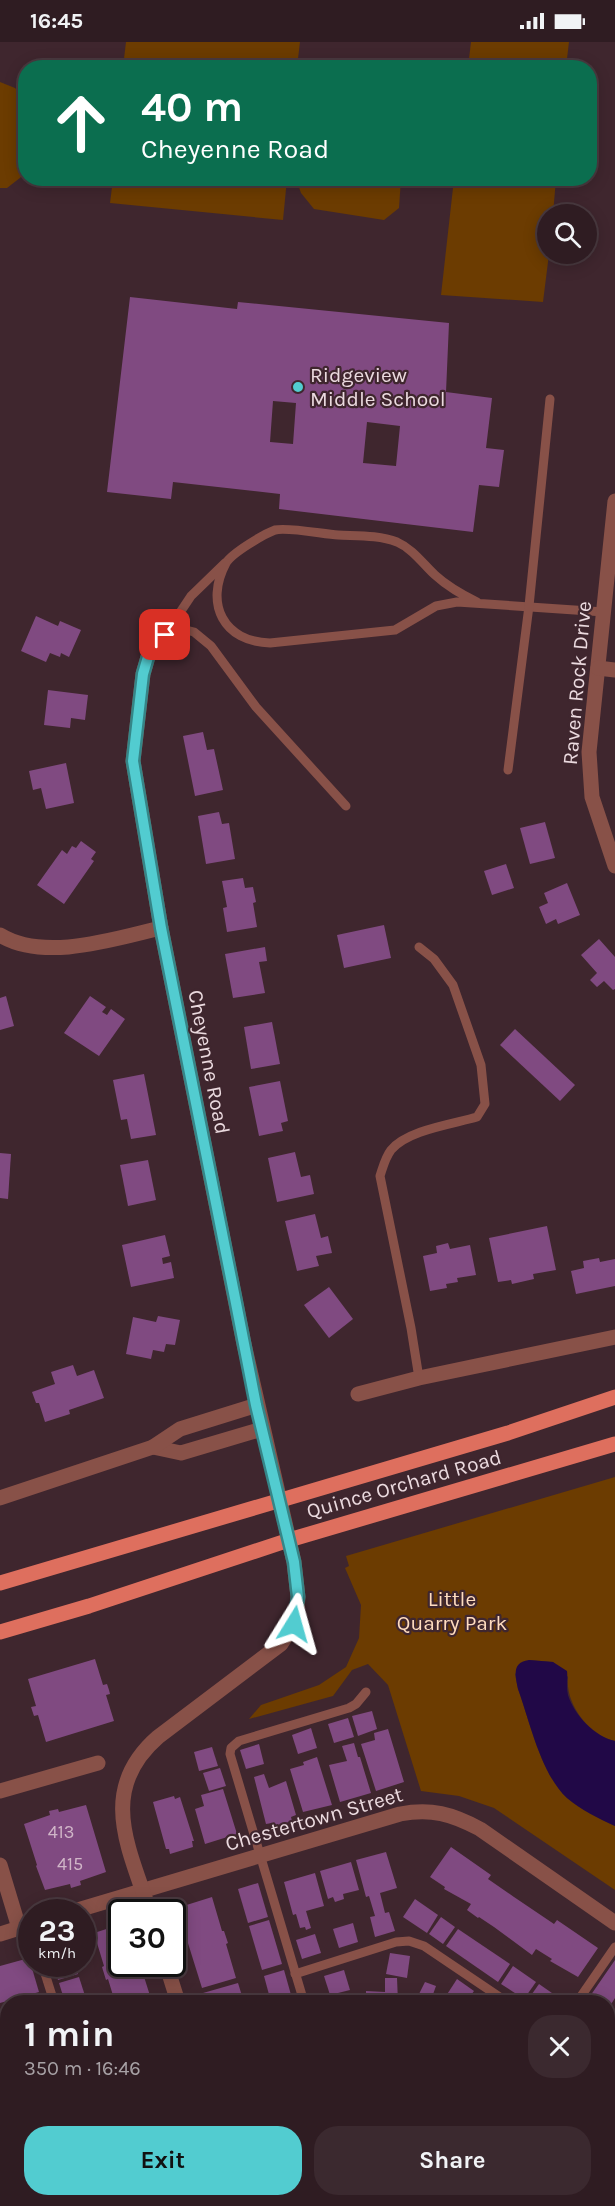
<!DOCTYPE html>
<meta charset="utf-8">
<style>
body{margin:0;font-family:Karla,sans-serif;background:#3b292f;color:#f1f3f6;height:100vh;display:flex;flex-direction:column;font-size:22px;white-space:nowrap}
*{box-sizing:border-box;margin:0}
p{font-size:20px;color:#a7a1a5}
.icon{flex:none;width:33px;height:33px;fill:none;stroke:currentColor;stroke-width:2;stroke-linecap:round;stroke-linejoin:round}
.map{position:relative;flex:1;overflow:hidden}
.details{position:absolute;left:0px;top:1953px;width:615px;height:212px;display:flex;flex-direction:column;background:#2f1c22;border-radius:24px 24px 0 0;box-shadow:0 3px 15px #0003,0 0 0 2px #4a3a40}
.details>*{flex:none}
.hud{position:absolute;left:18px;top:18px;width:579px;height:126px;border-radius:24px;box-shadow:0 3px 15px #0003,0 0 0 2px #4a3a40;background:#0b6e4f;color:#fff;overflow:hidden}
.controls{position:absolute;left:537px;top:162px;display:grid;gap:12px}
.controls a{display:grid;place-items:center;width:60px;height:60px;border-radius:50%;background:#2f1c22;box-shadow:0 3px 15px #0003,0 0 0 2px #4a3a40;font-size:30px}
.speed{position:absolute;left:18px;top:1857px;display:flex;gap:12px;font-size:30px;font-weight:700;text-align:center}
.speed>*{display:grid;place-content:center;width:78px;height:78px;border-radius:50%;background:#2f1c22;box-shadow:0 3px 15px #0003,0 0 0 2px #4a3a40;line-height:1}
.speed small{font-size:15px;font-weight:400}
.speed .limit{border:3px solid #111;border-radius:9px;background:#fff;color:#111}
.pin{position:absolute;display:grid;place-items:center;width:51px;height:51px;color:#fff;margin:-26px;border-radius:12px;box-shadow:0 3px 9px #0006}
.me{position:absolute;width:66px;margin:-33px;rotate:8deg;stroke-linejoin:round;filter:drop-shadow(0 0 4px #0008)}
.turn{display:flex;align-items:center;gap:21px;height:126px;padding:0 24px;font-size:27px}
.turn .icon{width:78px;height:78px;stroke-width:2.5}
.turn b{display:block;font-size:42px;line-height:51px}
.round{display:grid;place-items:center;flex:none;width:63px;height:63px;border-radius:24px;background:#3b292f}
.head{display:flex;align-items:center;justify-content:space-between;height:102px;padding:0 24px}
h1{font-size:36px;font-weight:700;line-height:45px}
.action{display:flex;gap:12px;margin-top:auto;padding:12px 24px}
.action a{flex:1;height:69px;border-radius:24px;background:#52ccd0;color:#111;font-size:24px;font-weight:700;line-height:69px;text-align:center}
.action a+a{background:#3b292f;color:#f1f3f6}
.status{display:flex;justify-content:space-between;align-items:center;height:42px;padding:0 30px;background:#2f1c22;direction:ltr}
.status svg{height:16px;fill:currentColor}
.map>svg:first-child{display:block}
.green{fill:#6c3c01}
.water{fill:#210847}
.building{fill:#804a81;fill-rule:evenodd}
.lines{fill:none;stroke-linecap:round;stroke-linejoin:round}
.service{stroke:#885148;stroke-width:9}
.minor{stroke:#885148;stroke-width:15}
.tertiary{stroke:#885148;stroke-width:15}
.primary{stroke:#de6f5e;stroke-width:15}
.route-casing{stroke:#358587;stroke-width:15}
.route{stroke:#52ccd0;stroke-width:10}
.poi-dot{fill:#52ccd0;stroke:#3f262e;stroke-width:2}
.labels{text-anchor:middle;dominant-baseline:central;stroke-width:4.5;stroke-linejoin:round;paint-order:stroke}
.number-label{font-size:18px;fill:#d0b6c8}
.poi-label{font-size:21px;fill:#ebdadf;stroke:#3f262e;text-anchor:start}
.street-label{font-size:21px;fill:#ebdadf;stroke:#3f262e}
.park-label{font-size:21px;fill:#ffdcbf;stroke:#3f262e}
</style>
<div class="status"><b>16:45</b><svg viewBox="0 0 49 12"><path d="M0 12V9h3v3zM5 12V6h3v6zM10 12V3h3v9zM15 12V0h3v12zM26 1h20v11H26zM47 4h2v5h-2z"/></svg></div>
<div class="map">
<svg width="615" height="2164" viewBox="0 0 615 2164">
<rect width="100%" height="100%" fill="#3f262e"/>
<g class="green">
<polygon points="126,0 300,0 297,25 123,25"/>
<polygon points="471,0 569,0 566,25 468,25"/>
<polygon points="0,40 15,46 25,56 25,132 7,146 0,146"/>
<polygon points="113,137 287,137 283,178 110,161"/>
<polygon points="296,137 401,137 399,166 384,178 314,167 301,151"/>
<polygon points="454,137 556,137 553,172 548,172 549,212 543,260 441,253"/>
<path d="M615,1435V1699C589,1693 565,1662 568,1635L553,1620L529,1618L515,1632L518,1647C530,1680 541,1732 567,1756C581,1768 598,1776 615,1784V1848L494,1766L459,1754L421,1749L388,1643L368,1622L352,1628L333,1654L249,1677L261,1663L319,1643L346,1625L359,1596L361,1563L345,1526L349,1524L346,1514Z"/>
</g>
<path class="water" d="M529,1618L553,1620L567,1629C568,1637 566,1645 568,1653C574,1673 595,1695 615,1699V1784C598,1776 581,1768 567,1756C541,1732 530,1680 518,1647C515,1633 512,1620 529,1618Z"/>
<g class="building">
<path d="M130,255L237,267L238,260L449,281L446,350L492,356L486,406L504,408L499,445L479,443L473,490L279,467L280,452L173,440L171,457L107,450ZM273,359L296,361L293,402L270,400ZM367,380L400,384L396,424L363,421Z"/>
<polygon points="36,574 58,584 60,579 81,588 69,615 61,611 60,615 50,611 46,620 21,609"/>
<polygon points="48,648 88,653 85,678 71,676 70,686 44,683"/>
<polygon points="203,690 207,708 214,707 223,748 195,754 183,694"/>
<polygon points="66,721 74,761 46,767 41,746 33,748 29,729"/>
<polygon points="219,770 222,782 229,781 235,817 206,822 198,774"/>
<polygon points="545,780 555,816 530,822 520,786"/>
<polygon points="81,799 96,810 91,817 94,819 64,862 37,843 62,808 67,812 72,804 76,806"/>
<polygon points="506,822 514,846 492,853 484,829"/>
<polygon points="243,836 245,846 253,845 256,860 253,861 257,885 227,890 223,866 227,865 222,839"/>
<polygon points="567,841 580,873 558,882 556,877 546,882 539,865 548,861 544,851"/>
<polygon points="384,883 391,916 344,926 337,893"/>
<polygon points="599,897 615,915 615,947 613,948 604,939 597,945 590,938 597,931 581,913"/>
<polygon points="265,905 267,919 259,920 265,951 233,956 225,912"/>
<polygon points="6,954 14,984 0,988 0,956"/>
<polygon points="90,954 106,965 102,970 107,973 111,967 125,977 99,1014 64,991"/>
<polygon points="272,980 280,1022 251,1027 244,985"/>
<polygon points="515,987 575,1043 560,1059 500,1003"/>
<polygon points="144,1032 156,1093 131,1097 127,1077 121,1078 113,1038"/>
<polygon points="280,1039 288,1079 281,1081 283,1089 259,1094 249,1045"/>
<polygon points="295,1110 301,1135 310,1133 314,1152 277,1160 268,1116"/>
<polygon points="0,1111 11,1112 8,1157 0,1156"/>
<polygon points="148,1118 156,1158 128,1164 120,1123"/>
<polygon points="315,1172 321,1196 328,1194 332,1211 316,1214 319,1224 297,1229 285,1179"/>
<polygon points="547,1184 556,1228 533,1232 534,1237 512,1242 511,1238 498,1240 489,1196"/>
<polygon points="165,1193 170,1214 162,1216 163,1222 171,1220 174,1236 131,1245 122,1203"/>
<polygon points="448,1201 450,1207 470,1203 476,1233 457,1236 458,1240 446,1242 447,1246 430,1249 423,1214 437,1211 436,1204"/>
<polygon points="599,1216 600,1220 615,1217 615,1244 576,1252 571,1229 584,1226 583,1219"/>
<polygon points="329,1245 353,1277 329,1296 304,1263"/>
<polygon points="158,1274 180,1278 175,1303 166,1302 164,1310 153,1308 151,1317 126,1312 133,1275 156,1280"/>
<polygon points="73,1323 77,1334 94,1328 104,1356 69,1368 70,1372 45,1380 39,1361 36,1361 32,1350 55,1342 51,1330"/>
<polygon points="95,1617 103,1643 107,1642 109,1648 110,1652 106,1653 114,1679 46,1700 38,1673 34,1674 31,1665 36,1664 28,1637"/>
<polygon points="372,1669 377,1687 358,1694 352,1674"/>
<polygon points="348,1676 354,1695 334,1701 328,1682"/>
<polygon points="311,1686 317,1706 298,1712 292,1693"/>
<polygon points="388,1687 404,1740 376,1749 361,1702 375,1698 374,1691"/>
<polygon points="354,1701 358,1715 360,1715 371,1751 340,1760 329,1723 347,1719 342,1704"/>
<polygon points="259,1702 264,1722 246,1727 240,1708"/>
<polygon points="212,1705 218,1724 199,1729 194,1710"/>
<polygon points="317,1715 332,1763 303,1770 290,1727 304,1723 303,1720"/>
<polygon points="220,1726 226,1744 209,1749 203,1731"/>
<polygon points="264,1732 269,1746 286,1739 296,1773 291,1775 292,1779 273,1785 272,1781 266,1782 254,1735"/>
<polygon points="223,1747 237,1792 205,1802 195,1767 204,1764 201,1753"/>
<polygon points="174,1754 175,1757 180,1755 194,1799 192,1799 193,1805 170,1812 169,1807 166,1807 153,1760"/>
<polygon points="86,1763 106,1830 80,1839 81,1843 71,1846 70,1842 45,1848 36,1824 37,1823 24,1782 50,1773 49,1769 58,1767 59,1770"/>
<polygon points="451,1805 491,1833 488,1837 514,1855 554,1882 557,1878 598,1906 578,1935 550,1919 552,1917 536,1907 532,1913 494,1885 479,1875 478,1876 467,1868 471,1862 444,1847 445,1845 430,1835"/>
<polygon points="386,1810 397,1846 380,1851 385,1871 389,1870 395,1889 375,1895 370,1875 375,1874 369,1854 366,1855 356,1818"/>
<polygon points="351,1820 359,1848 343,1852 344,1857 335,1860 333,1855 328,1857 320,1829"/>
<polygon points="315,1831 324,1864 306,1869 311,1886 306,1888 305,1885 300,1886 296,1872 293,1873 284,1840"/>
<polygon points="258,1841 268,1875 248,1881 238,1847"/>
<polygon points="212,1855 222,1889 224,1889 228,1901 226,1902 236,1936 202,1946 177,1866"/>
<polygon points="415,1857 438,1873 427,1891 403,1875"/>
<polygon points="441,1875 455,1885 443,1902 429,1892"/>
<polygon points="269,1878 282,1922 262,1928 249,1884"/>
<polygon points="353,1881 358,1900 339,1906 333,1887"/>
<polygon points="122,1882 122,1922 140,1922 152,1960 115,1960 108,1937 106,1938 102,1925 104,1924 94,1891"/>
<polygon points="458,1887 510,1922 498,1940 446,1904"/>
<polygon points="315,1892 321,1911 302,1917 296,1898"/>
<polygon points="390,1911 410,1914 407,1936 386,1932"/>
<polygon points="29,1916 39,1950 0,1961 0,1924"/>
<polygon points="615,1918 615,1956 608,1967 608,1960 586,1960"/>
<polygon points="53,1922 75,1922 78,1932 58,1938"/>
<polygon points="513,1924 536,1940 524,1957 501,1942"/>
<polygon points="284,1928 293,1960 271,1960 264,1934"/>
<polygon points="344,1928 350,1948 330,1953 324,1934"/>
<polygon points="79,1935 87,1960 65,1960 59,1941"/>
<polygon points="385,1936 397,1936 398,1960 366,1960 366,1949 385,1950"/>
<polygon points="457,1937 474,1949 466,1960 455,1960 446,1954"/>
<polygon points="425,1940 436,1944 431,1958 436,1960 415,1960"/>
<polygon points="238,1941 244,1960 206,1960 203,1951"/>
<polygon points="539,1942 562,1958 560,1960 527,1959"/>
<polygon points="8,1982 8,2005 0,2007 0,1985"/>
<polygon points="615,1992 615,2028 608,2023 608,2003"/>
<polygon points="8,2028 8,2049 0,2051 0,2031"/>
<polygon points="608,2031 615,2036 615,2055 608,2066"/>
<polygon points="8,2078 8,2112 0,2114 0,2080"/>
<polygon points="64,2157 93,2157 95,2164 61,2164 60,2158"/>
<polygon points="99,2157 133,2157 135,2164 101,2164"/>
<polygon points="139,2157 173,2157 174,2160 171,2161 172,2164 141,2164"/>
<polygon points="179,2157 210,2157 212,2163 189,2164 187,2158 180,2160"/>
<polygon points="404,2157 426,2157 421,2164 414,2164"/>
<polygon points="452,2157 477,2157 473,2164 454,2164 449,2160"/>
<polygon points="503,2157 542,2157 544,2159 541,2164 498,2164"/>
</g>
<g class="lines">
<g class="service">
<path d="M477,560C461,552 448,545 435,533C423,522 413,507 397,500C379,493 357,494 338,493C323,492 288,485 275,488C264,492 232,511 226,521C204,562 224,600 270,601L395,588L436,564L457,560L604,570"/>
<polyline points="165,593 182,587 194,590 211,604 256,665 346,764"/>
<polyline points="165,593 191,554 225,521"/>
<polyline points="508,728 529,564 550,357"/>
<path d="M419,905L434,917L453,943L481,1023L485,1062L477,1075C453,1082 407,1088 391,1108C385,1116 383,1125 380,1134L411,1286L419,1336"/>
<polyline points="42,1922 54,1960"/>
<polyline points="295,1932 396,1900 409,1899 424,1904 507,1960"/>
<polyline points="304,1960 230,1712 231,1706 239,1699 349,1666 356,1662 366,1650"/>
<polyline points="577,1960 615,1905"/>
<polyline points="0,2020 8,2018"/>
<polyline points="608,2148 615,2153"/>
<polyline points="359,2157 361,2164"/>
<polyline points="436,2164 441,2157"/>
</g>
<g class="minor">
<polyline points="615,459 589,710 592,755 615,824"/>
<polyline points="598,626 615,628"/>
<path d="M0,893C44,920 114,897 161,886"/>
<polyline points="358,1352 419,1336 615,1295"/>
<polyline points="153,1405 181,1411 262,1387"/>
<polyline points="0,1456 153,1405 180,1387 257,1363"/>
<polyline points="0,1749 98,1721"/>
<polyline points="0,1823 19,1886"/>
<path d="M71,1870L400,1772C431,1766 452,1772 480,1787L615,1881"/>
<path d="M150,1870C129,1806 97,1748 158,1695L281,1602L294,1582L297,1568L298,1555L294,1520L244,1302L161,886L133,719L143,632L150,608L165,593"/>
<polyline points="0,1892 32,1882"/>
<polyline points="166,1922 178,1960"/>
<polyline points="0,2143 8,2140"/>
<polyline points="238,2157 240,2164"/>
</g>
<g class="tertiary">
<polyline points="608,2133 615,2122"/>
<polyline points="587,2164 591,2157"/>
</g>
<g class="primary">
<polyline points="0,1541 508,1391 615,1355"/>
<polyline points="0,1590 89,1564 289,1498 615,1402"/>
</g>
</g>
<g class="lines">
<defs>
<polyline id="route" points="165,593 150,608 143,632 133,719 161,886 235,1256 256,1363 294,1520 298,1555 294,1582"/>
</defs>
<use href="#route" class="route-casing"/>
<use href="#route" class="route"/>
</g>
<circle class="poi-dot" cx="298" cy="345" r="6"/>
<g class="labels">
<g class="number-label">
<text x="61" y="1790">413</text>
<text x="70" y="1822">415</text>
</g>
<g class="poi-label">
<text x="310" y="333">Ridgeview<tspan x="310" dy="24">Middle School</tspan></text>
</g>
<g class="street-label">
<text transform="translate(577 641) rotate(-85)">Raven Rock Drive</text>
<text transform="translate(209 1020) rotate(79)">Cheyenne Road</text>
<text transform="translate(404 1442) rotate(-16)">Quince Orchard Road</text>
<text transform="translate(314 1777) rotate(-16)">Chestertown Street</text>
</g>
<g class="park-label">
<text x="452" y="1557">Little<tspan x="452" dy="24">Quarry Park</tspan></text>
</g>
</g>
</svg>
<div class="controls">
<a><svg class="icon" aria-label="search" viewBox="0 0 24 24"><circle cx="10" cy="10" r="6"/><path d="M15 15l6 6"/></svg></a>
</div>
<div class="speed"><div>23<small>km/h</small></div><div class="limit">30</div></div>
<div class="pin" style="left:165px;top:593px;background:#d93025"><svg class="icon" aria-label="arrive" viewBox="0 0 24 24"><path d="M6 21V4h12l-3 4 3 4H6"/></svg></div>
<svg class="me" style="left:294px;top:1582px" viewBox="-20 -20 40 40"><path d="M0-17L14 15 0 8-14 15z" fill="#52ccd0" stroke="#fff" stroke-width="4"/></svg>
<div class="hud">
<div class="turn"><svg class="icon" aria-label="ahead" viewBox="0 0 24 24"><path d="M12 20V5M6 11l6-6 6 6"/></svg><div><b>40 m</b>Cheyenne Road</div></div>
</div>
<section class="details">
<div class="head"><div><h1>1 min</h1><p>350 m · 16:46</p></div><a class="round"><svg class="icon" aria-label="close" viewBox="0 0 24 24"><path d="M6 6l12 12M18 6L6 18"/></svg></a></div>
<div class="action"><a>Exit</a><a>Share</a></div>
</section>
</div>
